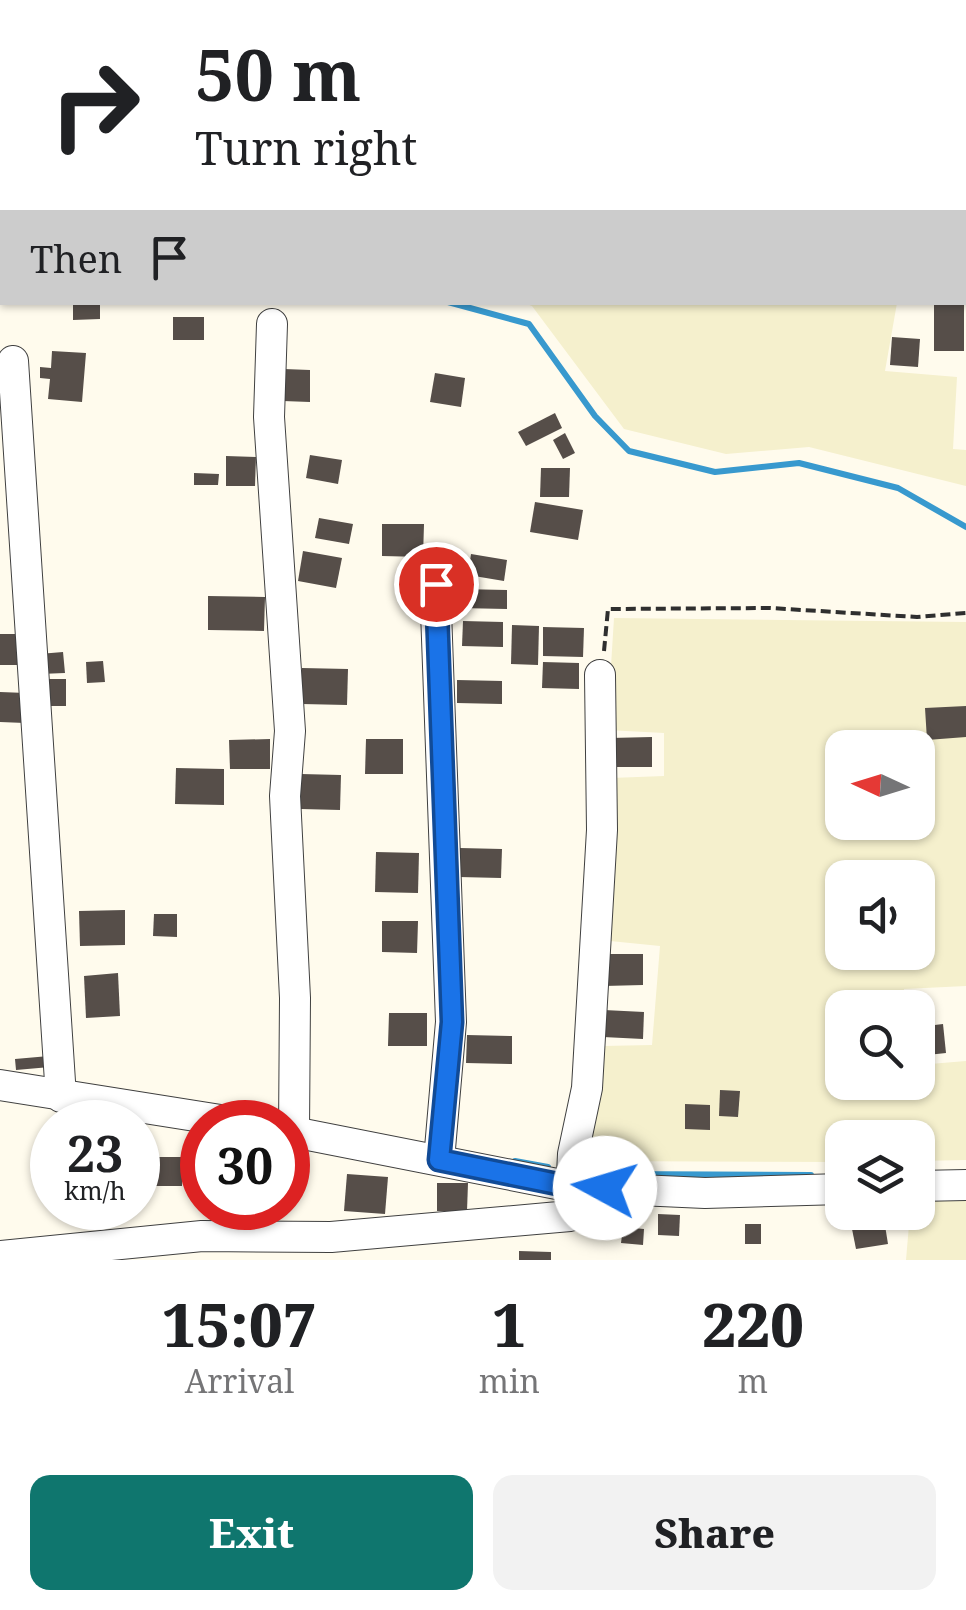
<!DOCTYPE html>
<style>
body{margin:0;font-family:"Noto Serif",serif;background:#f2f2f2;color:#202124;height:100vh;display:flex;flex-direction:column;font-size:38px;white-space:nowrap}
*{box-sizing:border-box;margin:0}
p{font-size:32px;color:#757577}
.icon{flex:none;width:55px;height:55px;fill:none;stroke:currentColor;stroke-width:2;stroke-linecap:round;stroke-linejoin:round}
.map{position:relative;height:1260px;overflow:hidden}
.panel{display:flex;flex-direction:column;background:#fff;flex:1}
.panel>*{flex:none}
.guide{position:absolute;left:0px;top:0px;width:968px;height:305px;box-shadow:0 2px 8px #0004;background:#fff;color:#202124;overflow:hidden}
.needle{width:65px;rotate:274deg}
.tools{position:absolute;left:825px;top:730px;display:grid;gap:20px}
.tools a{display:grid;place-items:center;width:110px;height:110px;border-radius:20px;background:#fff;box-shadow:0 2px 8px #0004;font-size:50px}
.speed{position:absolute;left:30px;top:1100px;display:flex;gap:20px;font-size:50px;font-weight:700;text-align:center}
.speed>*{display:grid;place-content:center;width:130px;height:130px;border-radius:50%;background:#fff;box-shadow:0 2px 8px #0004;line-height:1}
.speed small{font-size:25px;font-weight:400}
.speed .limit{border:15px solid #d22;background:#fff;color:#111}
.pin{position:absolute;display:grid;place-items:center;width:85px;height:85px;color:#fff;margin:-42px;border:5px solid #fff;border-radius:50%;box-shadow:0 2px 10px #0007}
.me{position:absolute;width:110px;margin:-55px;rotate:276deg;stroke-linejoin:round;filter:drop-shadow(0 0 8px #0008)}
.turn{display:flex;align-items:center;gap:35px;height:210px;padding:0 30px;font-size:45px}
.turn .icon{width:130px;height:130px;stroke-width:2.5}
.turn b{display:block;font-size:70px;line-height:85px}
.then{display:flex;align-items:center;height:95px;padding:0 30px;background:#0003;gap:20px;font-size:38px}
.eta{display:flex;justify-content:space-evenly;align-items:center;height:170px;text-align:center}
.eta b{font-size:60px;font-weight:800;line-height:70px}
.button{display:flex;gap:20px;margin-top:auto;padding:20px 30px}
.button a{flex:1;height:115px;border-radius:20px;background:#0f766e;color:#fff;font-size:40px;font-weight:800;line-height:115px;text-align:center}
.button a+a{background:#f2f2f2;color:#202124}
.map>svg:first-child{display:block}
.farmland{fill:#f5f0cd;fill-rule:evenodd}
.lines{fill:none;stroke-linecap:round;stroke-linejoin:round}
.stream{stroke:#3899ce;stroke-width:6}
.building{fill:#564e49}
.minor-casing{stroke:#404040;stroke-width:32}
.path{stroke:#2f2f2f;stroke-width:4;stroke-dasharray:10 5;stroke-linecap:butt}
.minor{stroke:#fff;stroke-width:30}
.route-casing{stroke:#114b97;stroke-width:25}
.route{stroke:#1a73e8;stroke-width:18}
</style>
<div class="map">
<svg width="966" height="1260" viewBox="0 0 966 1260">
<rect width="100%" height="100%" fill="#fffbed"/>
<g class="farmland">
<polygon points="0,0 403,0 403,2 2,2 2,94"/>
<polygon points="669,0 966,0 966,269 965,2"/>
<polygon points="524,303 897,303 885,371 957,377 953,449 966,450 966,486 809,447 726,454 624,429 532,306"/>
<path d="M614,618L966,622V986L904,989L905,1007L842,1008V1082H918V1065L966,1061V1160L918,1161V1138H842V1162L585,1161L603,1046L652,1045L660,946L600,940L611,778L664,776V733L607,730ZM842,748H918V822H842ZM842,878H918V952H842Z"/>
<polygon points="918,1198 966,1199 966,1260 906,1260 910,1213 918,1212"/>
</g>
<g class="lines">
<g class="stream">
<polyline points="469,0 471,2"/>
<polyline points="0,110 2,110"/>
<polyline points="965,278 966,278"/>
<polyline points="448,302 529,324 595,416 629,451 715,472 799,463 898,488 966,527"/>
<polyline points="237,1113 284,1121"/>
<polyline points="515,1161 548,1167"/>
<polyline points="609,1174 811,1175"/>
</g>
</g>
<g class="building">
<polygon points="73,302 100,302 100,319 73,320"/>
<rect x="934" y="305" width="30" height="46"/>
<rect x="173" y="317" width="31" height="23"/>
<polygon points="892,337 920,339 918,367 890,365"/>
<polygon points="52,351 86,353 82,402 48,399 50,379 40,378 40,367 51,368"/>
<polygon points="284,369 310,370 310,402 283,401"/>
<polygon points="435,373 465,378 461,407 430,402"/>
<polygon points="555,413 562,428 526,446 518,432"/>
<polygon points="565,433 575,453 563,459 553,440"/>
<polygon points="310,455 342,460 338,484 306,478"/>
<polygon points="226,456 256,457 255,486 226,486"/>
<polygon points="541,468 570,468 569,497 540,497"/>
<polygon points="194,473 219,474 218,485 194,485"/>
<polygon points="535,502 583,510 578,540 530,532"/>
<polygon points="319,518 353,524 349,544 315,538"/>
<polygon points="382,524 424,524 423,557 382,556"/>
<polygon points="439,548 459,551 455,572 435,568"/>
<polygon points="303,551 342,558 336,588 298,581"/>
<polygon points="471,554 507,560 504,581 468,575"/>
<polygon points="459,589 507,590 507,609 459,608"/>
<polygon points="208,596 265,597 264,631 208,630"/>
<polygon points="463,621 503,622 503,647 462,646"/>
<polygon points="512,625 539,626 538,665 511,664"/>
<polygon points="543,627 584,628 583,657 543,656"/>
<polygon points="0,634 26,634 27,665 0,665"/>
<polygon points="63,652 65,673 40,674 39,654"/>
<polygon points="103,661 105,682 87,683 86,662"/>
<polygon points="543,662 579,663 579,689 542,688"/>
<polygon points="302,668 348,669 347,705 302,704"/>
<rect x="39" y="679" width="27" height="27"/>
<polygon points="457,680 502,681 502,704 457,703"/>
<polygon points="0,692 26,693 25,723 0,722"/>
<polygon points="966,706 966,737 927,740 925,708"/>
<polygon points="652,737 652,767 610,767 610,738"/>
<polygon points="270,739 270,769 230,769 229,740"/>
<polygon points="366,739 403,739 403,774 365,774"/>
<polygon points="176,768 224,769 224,805 175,804"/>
<polygon points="301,774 341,775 340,810 301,809"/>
<polygon points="460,848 502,849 501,878 459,877"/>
<polygon points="376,852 419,853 418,893 375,892"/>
<polygon points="125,910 125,945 80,946 79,911"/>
<polygon points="154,914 177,914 177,937 153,936"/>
<polygon points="382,921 418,921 417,953 382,952"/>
<polygon points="604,954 643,954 643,985 604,986"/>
<polygon points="118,973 120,1016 86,1018 84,976"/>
<polygon points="604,1010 644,1012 643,1039 603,1037"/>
<polygon points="389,1013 427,1013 427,1046 388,1046"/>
<polygon points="943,1024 946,1053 918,1056 918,1027"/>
<polygon points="467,1035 512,1036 512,1064 466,1063"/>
<polygon points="49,1056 50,1067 16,1070 15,1059"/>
<polygon points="720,1090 740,1091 738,1117 719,1116"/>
<polygon points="685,1104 710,1105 710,1130 685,1129"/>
<polygon points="145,1152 147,1184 138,1185 138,1153"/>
<rect x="153" y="1157" width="29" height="29"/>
<polygon points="347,1174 388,1177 385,1214 344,1211"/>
<polygon points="437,1183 468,1183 467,1211 437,1211"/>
<polygon points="620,1205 643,1207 642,1221 619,1220"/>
<polygon points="883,1213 888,1244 856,1249 850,1219"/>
<polygon points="658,1214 680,1215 679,1236 658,1235"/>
<rect x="745" y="1224" width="16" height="20"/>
<polygon points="623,1227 644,1229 643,1245 621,1243"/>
<polygon points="519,1251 551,1252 551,1260 519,1260"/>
</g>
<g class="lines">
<defs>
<g id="minor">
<polyline points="272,324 269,417 290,731 285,796 295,998 294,1132"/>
<polyline points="13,361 61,1097"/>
<polyline points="435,584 451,1022 439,1160"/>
<polyline points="0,1085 233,1122"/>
<polyline points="288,1131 572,1187 705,1193 842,1189"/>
<polyline points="918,1186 966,1185"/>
<polyline points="0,1256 202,1236 331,1237 570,1216 573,1154 587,1088 602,830 600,675"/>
</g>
</defs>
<use href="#minor" class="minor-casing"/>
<polyline class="path" points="604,651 608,609 770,608 917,617 966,613"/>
<use href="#minor" class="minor"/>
</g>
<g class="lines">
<defs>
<polyline id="route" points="436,584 452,1022 439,1160 572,1187 605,1188"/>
</defs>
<use href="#route" class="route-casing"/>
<use href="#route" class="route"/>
</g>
</svg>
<div class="tools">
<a><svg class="needle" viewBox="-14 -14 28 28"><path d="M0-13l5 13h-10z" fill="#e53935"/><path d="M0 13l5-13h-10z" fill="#757577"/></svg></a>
<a><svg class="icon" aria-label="sound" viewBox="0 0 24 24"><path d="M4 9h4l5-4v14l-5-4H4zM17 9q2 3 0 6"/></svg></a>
<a><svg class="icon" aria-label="search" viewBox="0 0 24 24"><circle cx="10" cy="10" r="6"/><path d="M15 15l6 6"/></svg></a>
<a><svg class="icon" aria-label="layers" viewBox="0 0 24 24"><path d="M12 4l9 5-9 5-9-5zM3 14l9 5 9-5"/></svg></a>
</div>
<div class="speed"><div>23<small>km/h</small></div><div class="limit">30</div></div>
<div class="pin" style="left:436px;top:584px;background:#d93025"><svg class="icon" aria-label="arrive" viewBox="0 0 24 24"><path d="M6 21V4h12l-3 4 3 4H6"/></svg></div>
<svg class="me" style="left:605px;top:1188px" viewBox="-20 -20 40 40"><circle r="19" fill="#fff"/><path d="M0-13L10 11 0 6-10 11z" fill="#1a73e8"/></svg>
<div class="guide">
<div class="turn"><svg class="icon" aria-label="right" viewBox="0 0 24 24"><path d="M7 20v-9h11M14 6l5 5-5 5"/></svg><div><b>50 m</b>Turn right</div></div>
<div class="then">Then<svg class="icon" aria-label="arrive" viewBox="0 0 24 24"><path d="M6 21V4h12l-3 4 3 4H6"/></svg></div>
</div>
</div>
<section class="panel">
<div class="eta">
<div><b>15:07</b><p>Arrival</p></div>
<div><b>1</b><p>min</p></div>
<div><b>220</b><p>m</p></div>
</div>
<div class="button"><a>Exit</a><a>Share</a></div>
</section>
